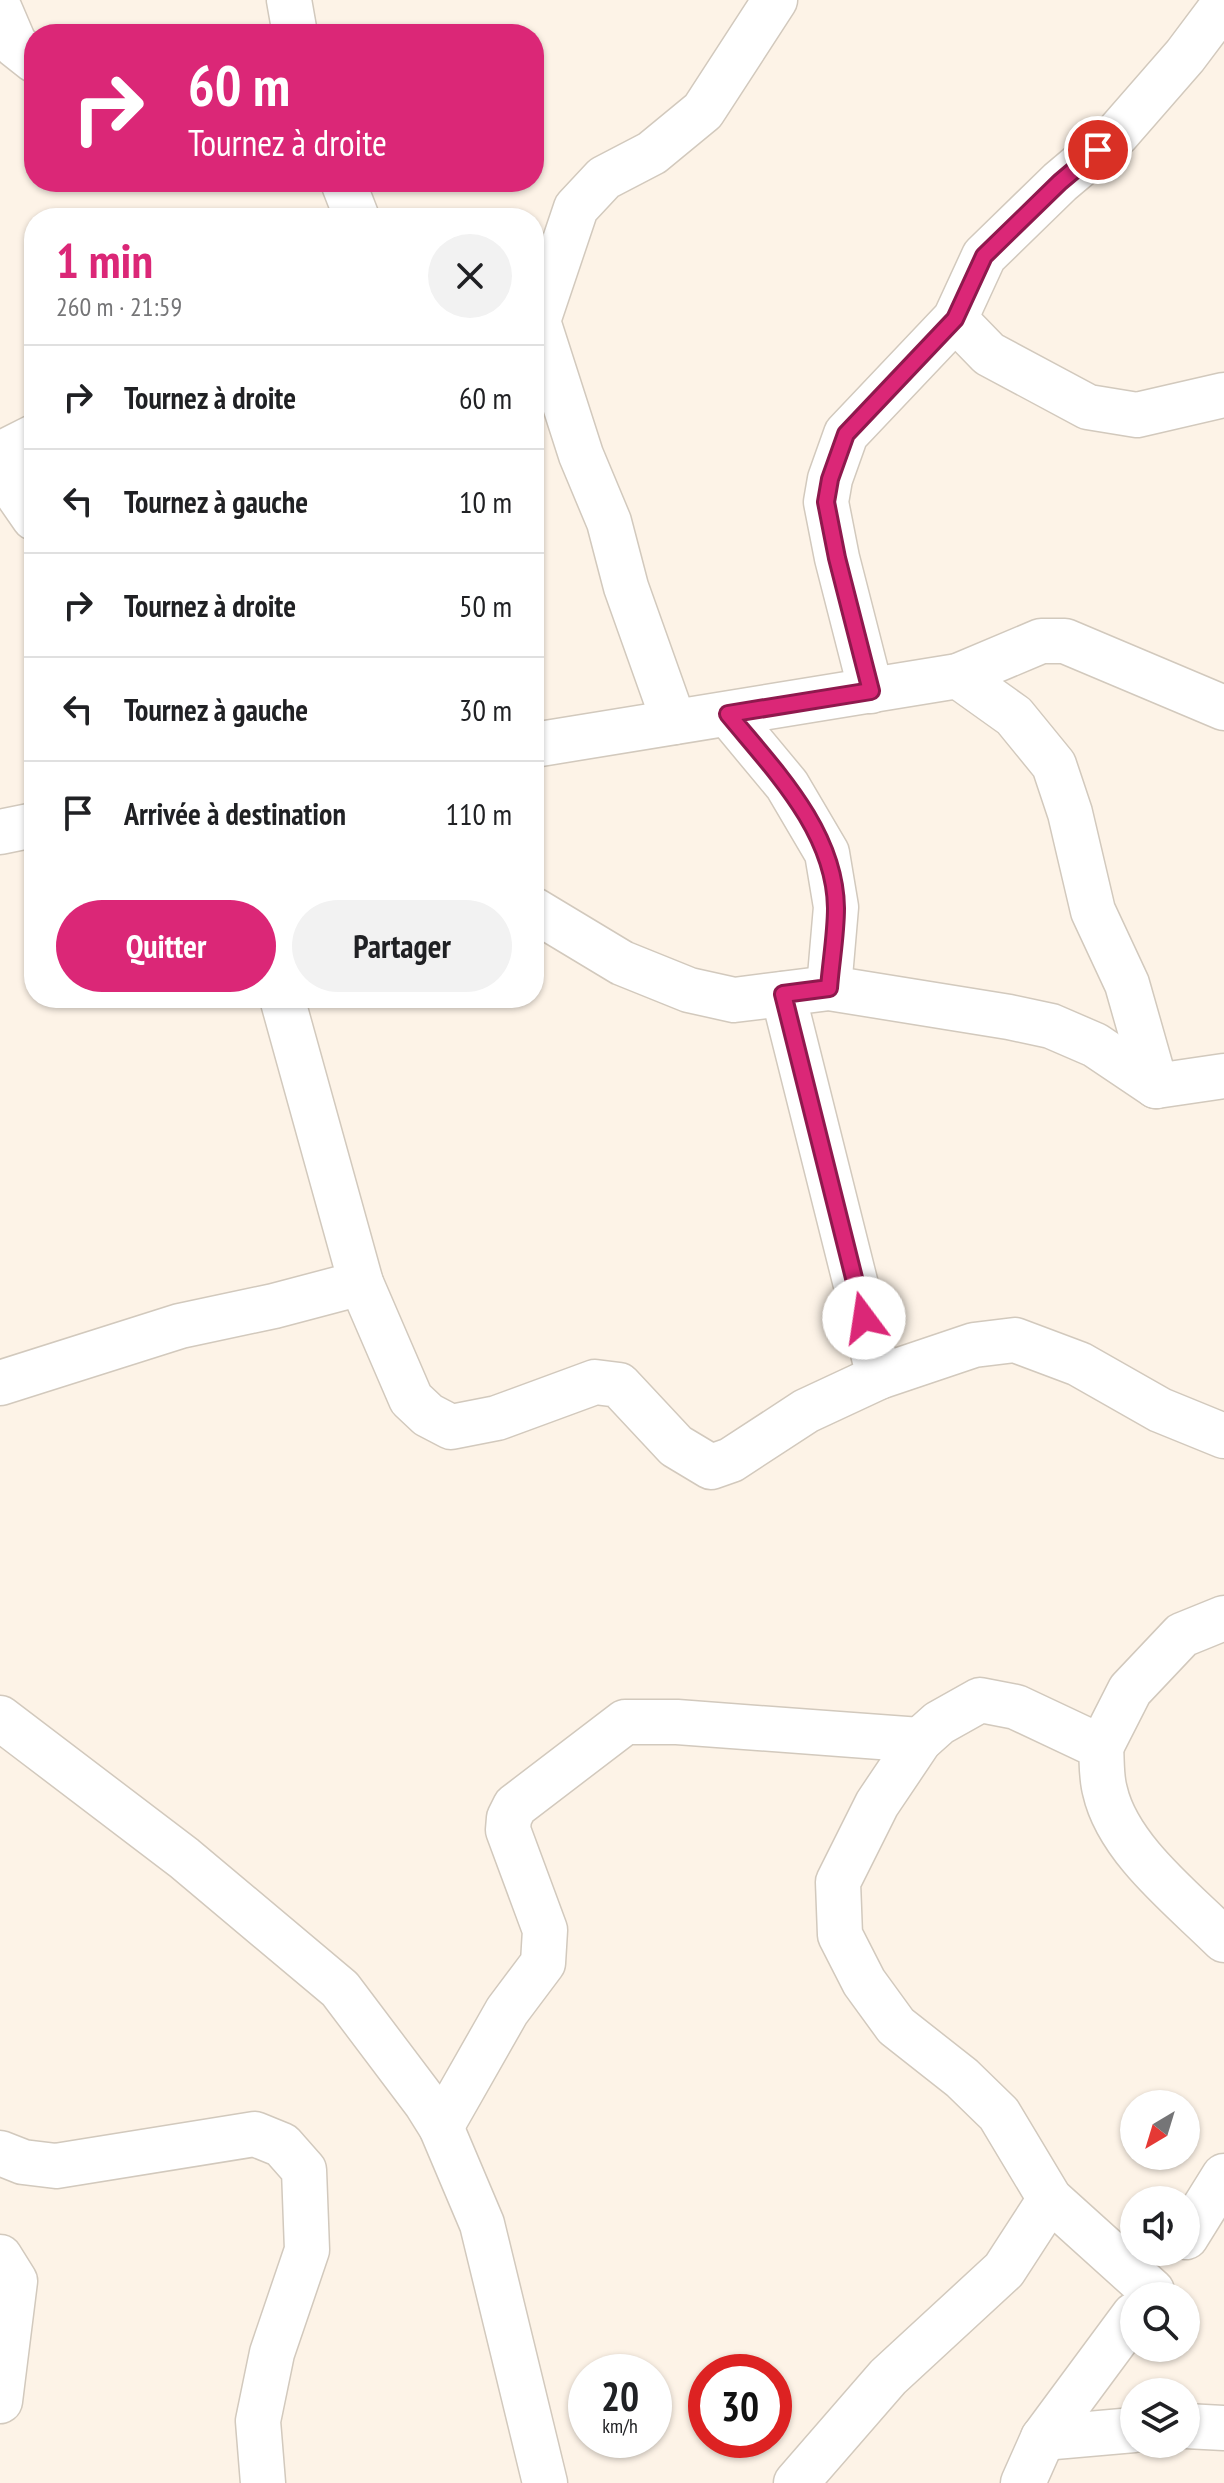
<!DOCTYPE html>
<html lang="fr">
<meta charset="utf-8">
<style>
body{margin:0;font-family:"PT Sans Narrow",sans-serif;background:#f2f2f2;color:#202124;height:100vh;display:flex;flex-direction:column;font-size:30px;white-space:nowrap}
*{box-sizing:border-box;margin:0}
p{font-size:26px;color:#757577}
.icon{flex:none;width:44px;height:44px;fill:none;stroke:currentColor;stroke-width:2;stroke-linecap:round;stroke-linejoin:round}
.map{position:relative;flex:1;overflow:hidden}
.panel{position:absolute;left:24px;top:208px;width:520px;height:800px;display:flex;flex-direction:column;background:#fff;border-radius:32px;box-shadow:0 2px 6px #0004}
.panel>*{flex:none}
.banner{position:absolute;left:24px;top:24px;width:520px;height:168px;border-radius:32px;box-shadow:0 2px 6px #0004;background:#db2777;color:#fff;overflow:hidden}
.needle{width:52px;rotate:218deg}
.buttons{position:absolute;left:1120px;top:2090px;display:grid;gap:16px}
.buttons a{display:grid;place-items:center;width:80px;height:80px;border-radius:50%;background:#fff;box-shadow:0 2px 6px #0004;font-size:40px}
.speed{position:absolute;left:568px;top:2354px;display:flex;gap:16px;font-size:40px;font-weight:700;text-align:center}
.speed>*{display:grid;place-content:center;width:104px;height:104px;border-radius:50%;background:#fff;box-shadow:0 2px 6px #0004;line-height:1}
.speed small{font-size:20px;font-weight:400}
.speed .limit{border:12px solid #d22;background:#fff;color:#111}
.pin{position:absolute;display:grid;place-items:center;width:68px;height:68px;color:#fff;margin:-34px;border:4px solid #fff;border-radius:50%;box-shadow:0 2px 8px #0007}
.me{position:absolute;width:88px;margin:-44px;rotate:346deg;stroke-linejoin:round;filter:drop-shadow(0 0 6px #0008)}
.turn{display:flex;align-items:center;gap:28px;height:168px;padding:0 32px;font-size:36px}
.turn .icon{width:104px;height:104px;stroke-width:2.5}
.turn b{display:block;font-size:56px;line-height:68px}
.round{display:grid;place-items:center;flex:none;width:84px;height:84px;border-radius:42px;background:#f2f2f2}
.headline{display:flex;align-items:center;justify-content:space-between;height:136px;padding:0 32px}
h1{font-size:48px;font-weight:600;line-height:60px;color:#db2777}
.button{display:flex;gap:16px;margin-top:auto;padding:16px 32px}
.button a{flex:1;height:92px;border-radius:48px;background:#db2777;color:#fff;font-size:32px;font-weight:600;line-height:92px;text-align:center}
.button a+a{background:#f2f2f2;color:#202124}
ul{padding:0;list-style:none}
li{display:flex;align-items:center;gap:24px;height:104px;padding:0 32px;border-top:2px solid #e0e0e0}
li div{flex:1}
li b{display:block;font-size:30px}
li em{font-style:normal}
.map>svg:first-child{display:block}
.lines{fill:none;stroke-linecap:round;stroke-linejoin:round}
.minor-casing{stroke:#d2c9bd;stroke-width:47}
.minor{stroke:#fff;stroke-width:44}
.route-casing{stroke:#8e194d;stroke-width:20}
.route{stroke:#db2777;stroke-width:14}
</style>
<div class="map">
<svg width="1224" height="2483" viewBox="0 0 1224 2483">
<rect width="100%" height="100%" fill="#fdf3e7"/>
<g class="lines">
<defs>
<g id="minor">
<polyline points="289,0 295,34"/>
<polyline points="0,10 15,45 34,60"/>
<polyline points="343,182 357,218"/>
<polyline points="955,319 989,354 1088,407 1137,415 1224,395"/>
<polyline points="0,454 34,437"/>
<polyline points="0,469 34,518"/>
<polyline points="958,676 1014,716 1054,765 1070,813 1093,911 1127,984 1156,1086"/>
<polyline points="871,691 837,558 826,502 830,479 846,434 955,319 984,256 1060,182 1117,134 1185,56 1224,4"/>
<polyline points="728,714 787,785 827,853 836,907 829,988"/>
<polyline points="674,722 626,587 609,522 581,455 538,321 576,208 604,178 652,153 703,111 775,0"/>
<polyline points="534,745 958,676 1041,641 1065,641 1224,708"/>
<polyline points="0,832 34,825"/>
<polyline points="534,910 622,963 689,990 734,1000 829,988 1009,1017 1051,1026 1095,1045 1156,1086 1224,1076"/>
<polyline points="783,994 879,1377"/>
<polyline points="282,998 361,1283 411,1399 428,1415 451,1427 497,1418 595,1382 619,1385 676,1446 711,1467 731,1460 806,1411 879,1377 974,1345 1015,1340 1079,1364 1160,1410 1224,1436"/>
<polyline points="0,1383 180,1326 274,1306 361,1283"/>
<polyline points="0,1718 184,1858 340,1989 426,2103 441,2127 482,2224 545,2483"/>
<polyline points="1101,1747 1130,1690 1182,1635 1224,1618"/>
<polyline points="441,2127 507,2011 543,1963 545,1930 508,1830 509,1818 515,1806 625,1722 677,1722 920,1740"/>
<polyline points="0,2153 23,2162 56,2166 255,2134 282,2145 304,2170 307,2250 272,2353 258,2421 263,2483"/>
<polyline points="1186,2237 1224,2176"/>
<polyline points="0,2257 15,2281 0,2401"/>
<path d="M1152,2291L1050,2199L999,2114L962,2078L896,2026L864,1982L840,1935L838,1882L877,1804L920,1740L939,1723L980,1700L1016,1707L1101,1747C1102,1761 1101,1777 1105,1791C1118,1849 1183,1899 1224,1940"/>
<polyline points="1186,2426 1224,2428"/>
<polyline points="1043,2438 1134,2430"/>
<polyline points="796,2483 888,2377 1004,2270 1050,2199"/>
<polyline points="1023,2483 1043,2438 1134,2315"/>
</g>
</defs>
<use href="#minor" class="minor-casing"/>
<use href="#minor" class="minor"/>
</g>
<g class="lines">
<defs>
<path id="route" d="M864,1318L783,994L829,988C831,962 836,934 836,908C835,831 774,770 728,714L871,691L837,558L826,502L830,479L846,434L955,319L984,256L1060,182L1098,150"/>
</defs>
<use href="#route" class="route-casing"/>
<use href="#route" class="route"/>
</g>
</svg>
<div class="buttons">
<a><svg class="needle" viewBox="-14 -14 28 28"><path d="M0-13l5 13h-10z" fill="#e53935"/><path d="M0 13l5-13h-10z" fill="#757577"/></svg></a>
<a><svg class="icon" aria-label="sound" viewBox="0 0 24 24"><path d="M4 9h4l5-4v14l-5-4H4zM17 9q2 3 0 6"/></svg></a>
<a><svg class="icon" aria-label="search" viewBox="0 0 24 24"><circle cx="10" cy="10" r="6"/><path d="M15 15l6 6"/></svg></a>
<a><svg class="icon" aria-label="layers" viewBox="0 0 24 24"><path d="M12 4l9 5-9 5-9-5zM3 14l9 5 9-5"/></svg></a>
</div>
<div class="speed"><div>20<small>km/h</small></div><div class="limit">30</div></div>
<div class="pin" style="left:1098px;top:150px;background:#d93025"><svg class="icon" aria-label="arrive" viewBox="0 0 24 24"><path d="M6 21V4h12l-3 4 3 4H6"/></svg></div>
<svg class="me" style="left:864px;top:1318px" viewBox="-20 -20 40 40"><circle r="19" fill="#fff"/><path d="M0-13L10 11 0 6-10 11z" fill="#db2777"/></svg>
<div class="banner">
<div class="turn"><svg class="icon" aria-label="right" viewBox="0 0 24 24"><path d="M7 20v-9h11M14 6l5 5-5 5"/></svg><div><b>60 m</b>Tournez à droite</div></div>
</div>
<section class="panel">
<div class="headline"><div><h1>1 min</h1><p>260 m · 21:59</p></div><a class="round"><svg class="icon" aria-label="close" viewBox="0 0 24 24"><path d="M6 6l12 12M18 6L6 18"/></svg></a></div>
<ul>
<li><svg class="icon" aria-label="right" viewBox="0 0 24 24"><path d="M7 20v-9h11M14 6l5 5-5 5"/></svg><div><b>Tournez à droite</b></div><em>60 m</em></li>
<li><svg class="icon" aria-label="left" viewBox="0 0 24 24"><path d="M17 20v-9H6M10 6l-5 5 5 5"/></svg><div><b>Tournez à gauche</b></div><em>10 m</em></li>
<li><svg class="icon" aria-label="right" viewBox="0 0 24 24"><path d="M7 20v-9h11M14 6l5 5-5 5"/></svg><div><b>Tournez à droite</b></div><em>50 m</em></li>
<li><svg class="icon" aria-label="left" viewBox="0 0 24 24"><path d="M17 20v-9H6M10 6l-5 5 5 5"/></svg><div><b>Tournez à gauche</b></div><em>30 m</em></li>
<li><svg class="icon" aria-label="arrive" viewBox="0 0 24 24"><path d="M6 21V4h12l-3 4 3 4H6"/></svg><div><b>Arrivée à destination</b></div><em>110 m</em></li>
</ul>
<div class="button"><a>Quitter</a><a>Partager</a></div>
</section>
</div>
